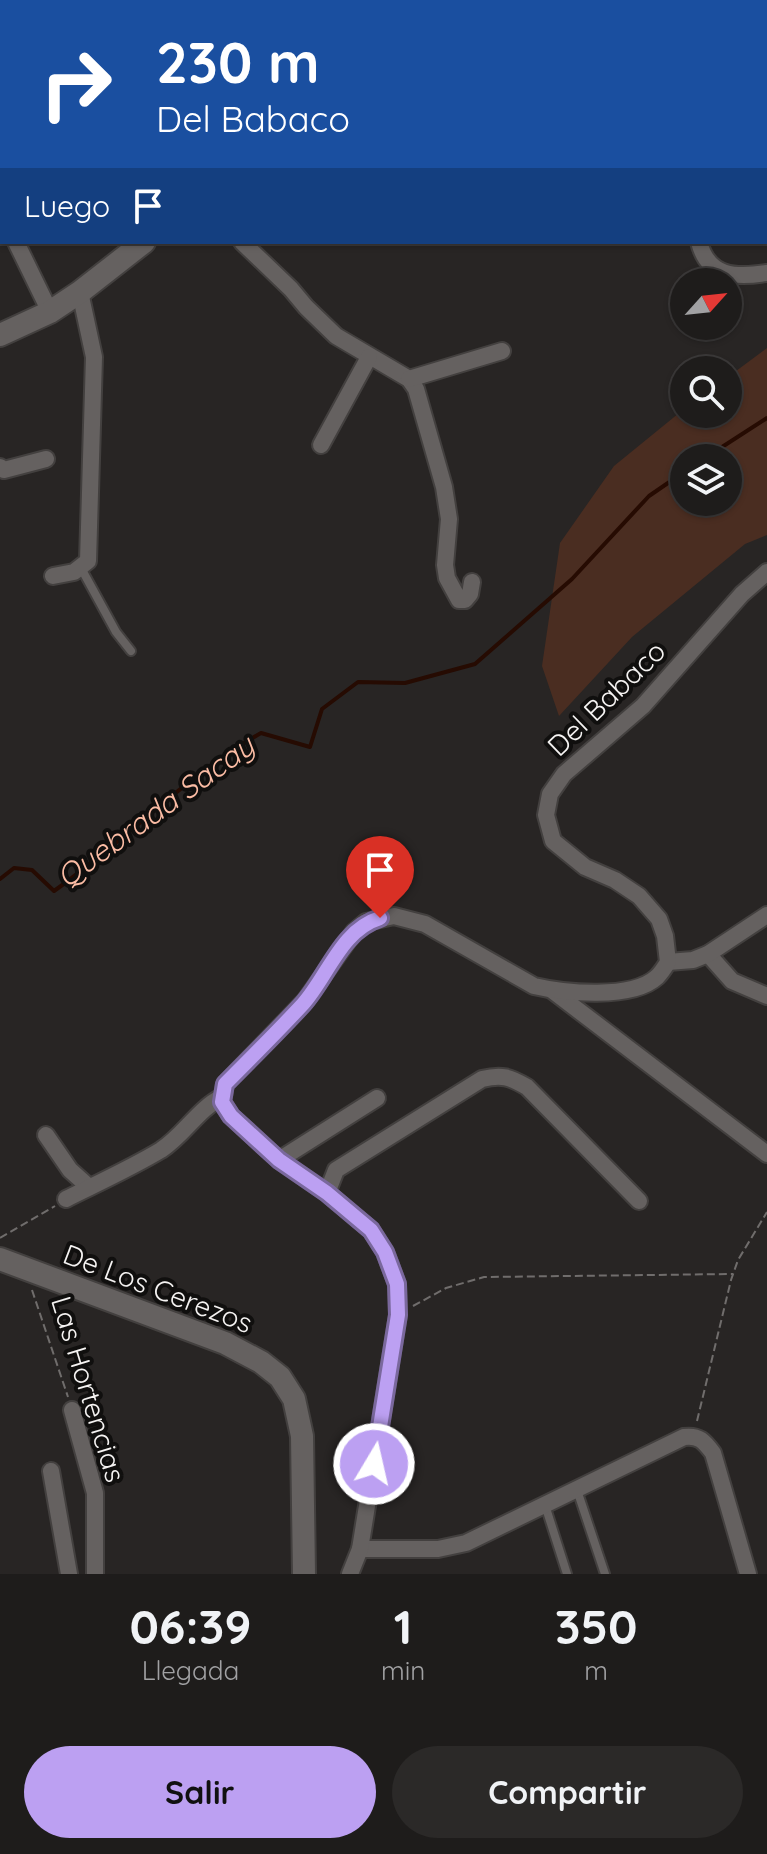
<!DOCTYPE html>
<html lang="es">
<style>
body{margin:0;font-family:Quicksand,sans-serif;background:#2b2928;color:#f1f3f6;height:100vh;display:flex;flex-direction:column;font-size:30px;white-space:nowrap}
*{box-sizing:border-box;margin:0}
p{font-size:26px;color:#a1a1a3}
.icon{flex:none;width:44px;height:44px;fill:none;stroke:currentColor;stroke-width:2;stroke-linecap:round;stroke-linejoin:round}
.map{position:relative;height:1574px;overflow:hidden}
.side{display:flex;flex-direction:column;background:#1e1c1b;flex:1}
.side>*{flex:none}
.guide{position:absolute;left:0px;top:0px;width:768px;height:244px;box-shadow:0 2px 6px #0004,0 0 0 2px #3c3a3a;background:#1a4fa0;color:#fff;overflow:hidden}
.needle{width:52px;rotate:63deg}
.controls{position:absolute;left:670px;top:268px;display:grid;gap:16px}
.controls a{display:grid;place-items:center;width:72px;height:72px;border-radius:50%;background:#1e1c1b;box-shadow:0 2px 6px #0004,0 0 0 2px #3c3a3a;font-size:40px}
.pin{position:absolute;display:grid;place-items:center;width:68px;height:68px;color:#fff;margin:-82px -34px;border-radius:50% 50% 50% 0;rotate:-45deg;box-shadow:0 0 8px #0007}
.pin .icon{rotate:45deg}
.me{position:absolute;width:88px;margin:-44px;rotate:9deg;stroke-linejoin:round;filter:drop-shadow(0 0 6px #0008)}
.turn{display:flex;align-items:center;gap:28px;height:168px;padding:0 24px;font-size:36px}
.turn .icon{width:104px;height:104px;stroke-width:2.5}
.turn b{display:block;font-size:56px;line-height:68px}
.then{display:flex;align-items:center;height:76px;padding:0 24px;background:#0003;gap:16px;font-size:30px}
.eta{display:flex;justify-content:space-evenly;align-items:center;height:136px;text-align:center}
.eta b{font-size:48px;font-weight:700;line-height:56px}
.primary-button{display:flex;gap:16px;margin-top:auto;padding:16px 24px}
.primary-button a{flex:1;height:92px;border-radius:48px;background:#bca0f2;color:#111;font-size:32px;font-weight:700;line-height:92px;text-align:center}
.primary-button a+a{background:#2b2928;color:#f1f3f6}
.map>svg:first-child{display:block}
.green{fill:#4a2d21;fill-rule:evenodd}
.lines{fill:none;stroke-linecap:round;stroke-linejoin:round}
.stream{stroke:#260b02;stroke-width:4}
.lane-casing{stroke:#43403f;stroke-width:12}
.street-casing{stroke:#43403f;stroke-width:20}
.secondary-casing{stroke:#43403f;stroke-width:26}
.path{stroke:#706d6c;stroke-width:2;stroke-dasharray:8 4;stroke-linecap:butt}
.lane{stroke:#656160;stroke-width:8}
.street{stroke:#656160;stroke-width:16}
.secondary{stroke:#656160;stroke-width:22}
.route-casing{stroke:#7a689d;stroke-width:20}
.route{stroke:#bca0f2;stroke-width:14}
.labels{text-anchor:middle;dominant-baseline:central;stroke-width:8;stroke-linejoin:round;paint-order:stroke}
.street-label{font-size:28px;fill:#f5f3f2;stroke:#100f0e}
.water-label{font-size:30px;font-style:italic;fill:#fbbca4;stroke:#100f0e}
</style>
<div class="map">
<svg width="767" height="1574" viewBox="0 0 767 1574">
<rect width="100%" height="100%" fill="#282524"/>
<path class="green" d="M767,348V535L745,544L632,637L559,716L542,666L560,543L614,466L684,409V414H728V377ZM684,458H728V502H684Z"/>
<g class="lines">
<g class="stream">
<polyline points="705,458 767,418"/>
<path d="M0,879L14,868L32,870L54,891C125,841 185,776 261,733L310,747L322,709L358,682L405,683L475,664L572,579L649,496L684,472"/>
</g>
<defs>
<g id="lane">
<polyline points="81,568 116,632 131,651"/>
<polyline points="577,1490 605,1574"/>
<polyline points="545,1505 567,1574"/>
</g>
<g id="street">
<polyline points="397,0 398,2"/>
<polyline points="557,0 558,2"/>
<polyline points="686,0 687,2"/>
<polyline points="143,2 143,0"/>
<polyline points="196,2 197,0"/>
<polyline points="0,210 2,214"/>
<polyline points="16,242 50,312"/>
<polyline points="242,242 291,289 306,307 336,336 409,379 416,389 444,487 449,519 445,565 447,578 459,600 465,600 470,594 472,582"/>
<path d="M699,242C708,277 735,278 767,273"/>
<polyline points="409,379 502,351"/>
<polyline points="321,445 369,357"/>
<polyline points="0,467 4,470 46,459"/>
<polyline points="53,576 74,572 88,561 94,357 80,292"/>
<polyline points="708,954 732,981 767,996"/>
<polyline points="668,962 693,960 708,954 767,915"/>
<polyline points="553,991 767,1154"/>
<polyline points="46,1135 70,1170 89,1187"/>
<polyline points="279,1160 377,1098"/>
<path d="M327,1193L336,1170L482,1079C502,1074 510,1077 527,1087L639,1201"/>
<path d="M66,1199C98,1183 131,1168 161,1150C184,1135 198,1109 222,1097"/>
<polyline points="72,1410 95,1493 95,1574"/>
<polyline points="51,1471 69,1574"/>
<path d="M360,1549H438L466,1543L684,1437C699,1435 704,1441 713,1453L748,1574"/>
<path d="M350,1574L360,1549L398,1315L397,1284L385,1252L371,1230L327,1193L279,1160L231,1116L222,1102L225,1084L305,1001L354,932L366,922L394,916L425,924L534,986C564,993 632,1000 657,977C661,973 665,967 668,962L665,936L659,919L639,896L615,880L585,867L553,841L546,815L550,794L564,774L643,706L742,594L767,572"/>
</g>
<g id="secondary">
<polyline points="374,2 376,0"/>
<polyline points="0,335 50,312 80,292 144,242"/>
<polyline points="0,1259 225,1343 261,1362 280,1377 294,1399 302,1436 304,1574"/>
</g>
</defs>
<use href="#lane" class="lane-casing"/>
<use href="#street" class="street-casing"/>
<use href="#secondary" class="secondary-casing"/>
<g class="path">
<polyline points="0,1238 55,1206"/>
<polyline points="32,1290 68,1397"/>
<polyline points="413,1306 446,1288 484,1277 733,1274"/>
<polyline points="697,1421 731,1280 738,1260 767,1212"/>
</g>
<use href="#lane" class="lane"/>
<use href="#street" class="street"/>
<use href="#secondary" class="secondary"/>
</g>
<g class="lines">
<defs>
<path id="route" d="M374,1464L398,1315L397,1284L385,1252L371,1230L327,1193L279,1160L231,1116L222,1102L225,1084C251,1058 278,1031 303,1004C328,976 341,930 380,918"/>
</defs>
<use href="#route" class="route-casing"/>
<use href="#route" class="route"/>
</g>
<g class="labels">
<g class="street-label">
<text transform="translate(606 698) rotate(-44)">Del Babaco</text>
<text transform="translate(158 1288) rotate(21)">De Los Cerezos</text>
<text transform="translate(89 1389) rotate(73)">Las Hortencias</text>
</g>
<g class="water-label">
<text transform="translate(155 811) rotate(-36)">Quebrada Sacay</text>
</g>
</g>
</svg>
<div class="controls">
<a><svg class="needle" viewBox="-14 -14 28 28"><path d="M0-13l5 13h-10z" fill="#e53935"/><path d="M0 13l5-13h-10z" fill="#a1a1a3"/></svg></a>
<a><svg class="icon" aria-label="search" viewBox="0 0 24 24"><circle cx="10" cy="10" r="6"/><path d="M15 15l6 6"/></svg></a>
<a><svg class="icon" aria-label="layers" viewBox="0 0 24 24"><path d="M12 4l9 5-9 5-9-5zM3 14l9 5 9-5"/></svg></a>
</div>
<div class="pin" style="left:380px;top:918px;background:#d93025"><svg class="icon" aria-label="arrive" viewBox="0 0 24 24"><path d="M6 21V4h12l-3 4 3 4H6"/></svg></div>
<svg class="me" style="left:374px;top:1464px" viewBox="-20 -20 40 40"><circle r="17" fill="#bca0f2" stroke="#fff" stroke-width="3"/><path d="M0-11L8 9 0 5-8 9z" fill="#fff"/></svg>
<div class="guide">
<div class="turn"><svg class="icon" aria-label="right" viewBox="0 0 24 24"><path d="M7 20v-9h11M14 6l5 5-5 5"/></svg><div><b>230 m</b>Del Babaco</div></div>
<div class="then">Luego<svg class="icon" aria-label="arrive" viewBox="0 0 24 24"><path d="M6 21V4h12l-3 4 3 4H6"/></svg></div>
</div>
</div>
<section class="side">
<div class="eta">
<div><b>06:39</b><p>Llegada</p></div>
<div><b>1</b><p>min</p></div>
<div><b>350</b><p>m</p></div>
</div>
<div class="primary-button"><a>Salir</a><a>Compartir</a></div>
</section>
